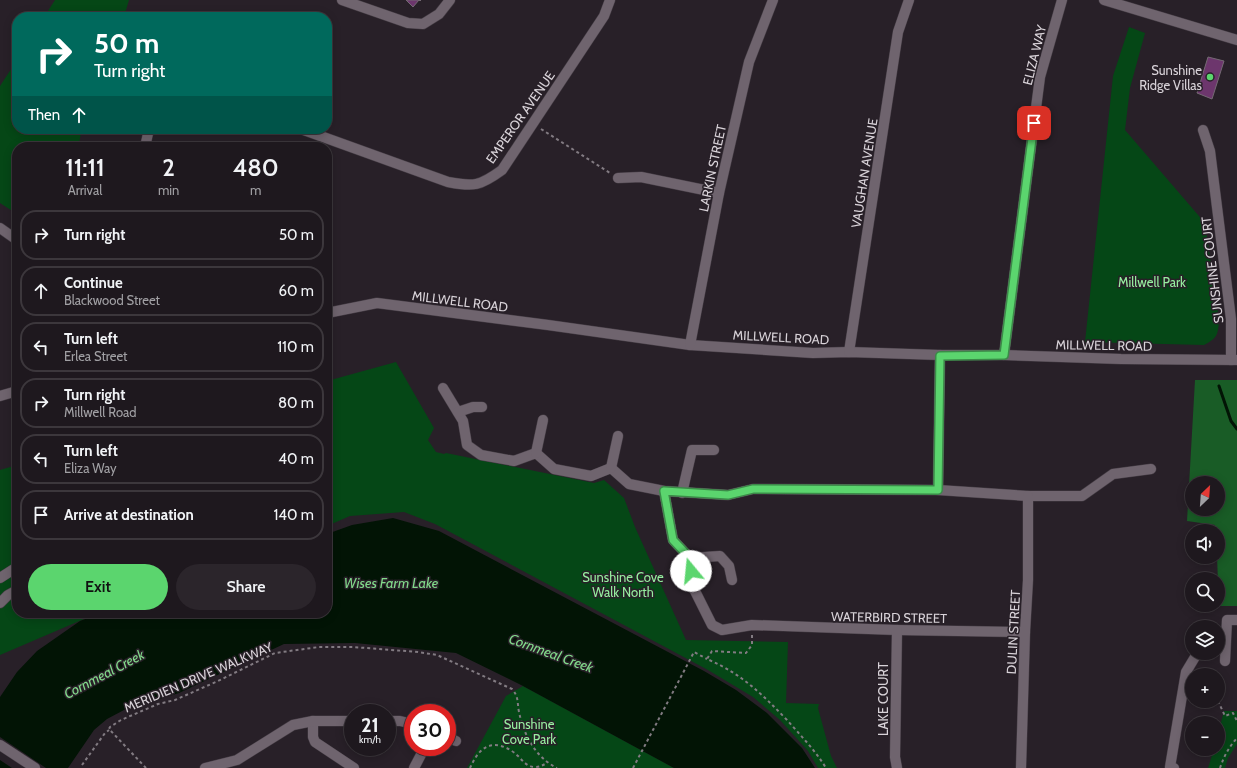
<!DOCTYPE html>
<meta charset="utf-8">
<style>
body{margin:0;font-family:Cabin,sans-serif;background:#2b252b;color:#f1f3f6;height:100vh;display:flex;flex-direction:column;font-size:15px;white-space:nowrap}
*{box-sizing:border-box;margin:0}
p{font-size:13px;color:#a1a0a4}
.icon{flex:none;width:22px;height:22px;fill:none;stroke:currentColor;stroke-width:2;stroke-linecap:round;stroke-linejoin:round}
.map{position:relative;flex:1;overflow:hidden}
.drawer{position:absolute;left:12px;top:142px;width:320px;height:476px;display:flex;flex-direction:column;background:#1e181e;border-radius:16px;box-shadow:0 2px 10px #0003,0 0 0 1px #3c373c}
.drawer>*{flex:none}
.hud{position:absolute;left:12px;top:12px;width:320px;height:122px;border-radius:16px;box-shadow:0 2px 10px #0003,0 0 0 1px #3c373c;background:#00695c;color:#fff;overflow:hidden}
.needle{width:26px;rotate:25deg}
.buttons{position:absolute;left:1185px;top:476px;display:grid;gap:8px}
.buttons a{display:grid;place-items:center;width:40px;height:40px;border-radius:50%;background:#1e181e;box-shadow:0 2px 10px #0003,0 0 0 1px #3c373c;font-size:20px}
.speed{position:absolute;left:344px;top:704px;display:flex;gap:8px;font-size:20px;font-weight:700;text-align:center}
.speed>*{display:grid;place-content:center;width:52px;height:52px;border-radius:50%;background:#1e181e;box-shadow:0 2px 10px #0003,0 0 0 1px #3c373c;line-height:1}
.speed small{font-size:10px;font-weight:400}
.speed .limit{border:6px solid #d22;background:#fff;color:#111}
.pin{position:absolute;display:grid;place-items:center;width:34px;height:34px;color:#fff;margin:-17px;border-radius:8px;box-shadow:0 2px 6px #0006}
.me{position:absolute;width:44px;margin:-22px;rotate:343deg;stroke-linejoin:round;filter:drop-shadow(0 0 3px #0008)}
.turn{display:flex;align-items:center;gap:14px;height:84px;padding:0 16px;font-size:18px}
.turn .icon{width:52px;height:52px;stroke-width:2.5}
.turn b{display:block;font-size:28px;line-height:34px}
.then{display:flex;align-items:center;height:38px;padding:0 16px;background:#0003;gap:8px;font-size:15px}
.eta{display:flex;justify-content:space-evenly;align-items:center;height:68px;text-align:center}
.eta b{font-size:24px;font-weight:600;line-height:28px}
.action{display:flex;gap:8px;margin-top:auto;padding:8px 16px}
.action a{flex:1;height:46px;border-radius:24px;background:#5bd56e;color:#111;font-size:16px;font-weight:600;line-height:46px;text-align:center}
.action a+a{background:#2b252b;color:#f1f3f6}
ul{padding:0;list-style:none}
li{display:flex;align-items:center;gap:12px;height:50px;margin:0 8px 6px;padding:0 8px;border:2px solid #3c373c;border-radius:16px}
li div{flex:1}
li b{display:block;font-size:15px}
li em{font-style:normal}
.map>svg:first-child{display:block}
.green{fill:#054716}
.forest{fill:#195c26;fill-rule:evenodd}
.water{fill:#021405}
.pier{fill:#282028}
.lines{fill:none;stroke-linecap:round;stroke-linejoin:round}
.stream{stroke:#021405;stroke-width:3}
.building{fill:#6d366d;stroke:#756a74}
.minor-casing{stroke:#453d45;stroke-width:11}
.path{stroke:#827b82;stroke-width:2;stroke-dasharray:3 3;stroke-linecap:butt}
.minor{stroke:#6f646e;stroke-width:10}
.route-casing{stroke:#3b8a48;stroke-width:10}
.route{stroke:#5bd56e;stroke-width:7}
.poi-dot{fill:#5bd56e;stroke:#282028;stroke-width:1.5}
.labels{text-anchor:middle;dominant-baseline:central;stroke-width:3;stroke-linejoin:round;paint-order:stroke}
.street-label{font-size:13px;fill:#d8d2d8;stroke:#282028}
.poi-label{font-size:13px;fill:#d8d2d8;stroke:#282028;text-anchor:end}
.park-label{font-size:13px;fill:#96ef9f;stroke:#282028}
.water-label{font-size:14px;font-style:italic;fill:#82da8b;stroke:#282028}
</style>
<div class="map">
<svg width="1237" height="768" viewBox="0 0 1237 768">
<rect width="100%" height="100%" fill="#282028"/>
<g class="green">
<polygon points="55,0 129,0 124,17 44,17"/>
<path d="M1129,27L1145,33L1130,88L1125,130L1205,223L1219,320C1218,334 1218,338 1204,345L1085,342L1113,76Z"/>
<polygon points="17,60 17,129 82,129 78,147 17,147 17,214 0,203 0,86"/>
<polygon points="396,362 434,428 428,440 436,452 444,454 446,453 594,483 604,480 624,498 635,527 686,640 788,642 786,703 819,704 818,708 831,756 837,768 818,768 808,751 780,720 753,697 708,670 435,524 404,512 350,516 327,526 327,381"/>
<polygon points="17,465 17,613 98,613 0,655 0,470"/>
<polygon points="523,686 674,768 467,768 506,696"/>
<polygon points="1224,711 1237,711 1237,744 1228,758 1225,768 1208,768 1214,749 1218,749 1218,734"/>
</g>
<path class="forest" d="M1195,380H1237V606H1219L1217,557H1218V531H1215V525L1187,521ZM1192,483H1218V509H1192Z"/>
<polygon class="water" points="393,518 439,531 704,671 736,690 767,713 802,748 815,768 674,768 523,686 456,653 355,643 284,644 179,693 124,710 107,719 94,730 68,768 0,768 0,697 17,672 37,651 80,621 101,613 327,613 327,534 352,525"/>
<polygon class="pier" points="0,737 46,768 12,768 0,760"/>
<g class="lines">
<polyline class="stream" points="1219,386 1231,421 1237,429"/>
</g>
<g class="building">
<polygon points="406,0 421,0 420,1 419,0 413,7"/>
<polygon points="1208,57 1224,61 1212,99 1197,93"/>
</g>
<g class="lines">
<defs>
<g id="minor">
<polyline points="342,0 408,23 423,24 439,14 450,0"/>
<polyline points="1104,0 1237,40"/>
<path d="M301,129L448,182C474,187 480,186 502,170L604,16L610,0"/>
<polyline points="1203,130 1210,151 1231,319 1231,360"/>
<polyline points="145,147 149,129"/>
<polyline points="618,178 641,177 719,193"/>
<polyline points="0,228 17,240"/>
<polyline points="327,313 377,303 548,325 690,345 813,353 849,352 940,355 1004,355 1121,359 1237,360"/>
<polyline points="690,345 719,193 749,62 773,0"/>
<polyline points="849,352 898,32 909,0"/>
<polyline points="1004,355 1040,77 1062,0"/>
<polyline points="443,388 463,421 467,445 481,455 514,461 536,453 554,469 591,476 611,468 629,484 664,491 728,495 753,489 938,490 1028,496 1082,496 1113,474 1151,469"/>
<polyline points="0,396 17,391"/>
<polyline points="458,412 473,407 482,407"/>
<polyline points="536,453 543,420"/>
<polyline points="611,468 618,436"/>
<polyline points="938,490 940,355"/>
<polyline points="664,491 673,540 690,558 692,585 712,625 722,630 752,625 897,630 1025,632"/>
<polyline points="682,493 692,450 714,450"/>
<polyline points="690,558 720,556 729,566 732,580"/>
<polyline points="0,578 17,567"/>
<polyline points="0,603 8,595 17,590"/>
<polyline points="897,630 895,757 897,768"/>
<polyline points="1225,661 1227,620 1237,620"/>
<polyline points="313,721 313,737 315,742 354,768"/>
<polyline points="387,721 400,721 413,724"/>
<polyline points="447,737 456,741"/>
<polyline points="0,745 35,768"/>
<polyline points="205,768 237,760 293,725 313,721 353,721"/>
<polyline points="414,768 425,747"/>
<polyline points="1021,768 1025,632 1028,580 1028,496"/>
<polyline points="1174,768 1170,767 1186,672 1195,657"/>
</g>
</defs>
<use href="#minor" class="minor-casing"/>
<g class="path">
<polyline points="541,129 610,173"/>
<path d="M752,635V645L746,653L712,651L707,659C742,674 762,694 787,720C801,736 815,750 826,768"/>
<polyline points="1218,701 1225,716 1233,713 1237,721"/>
<polyline points="82,765 105,733 109,730"/>
<path d="M146,768L109,729L110,727L121,720L158,704L175,700L218,681L275,653L319,647H353L418,652L437,655L512,689C519,697 517,702 519,712C524,735 535,757 557,768"/>
<path d="M470,768C473,762 476,755 482,750C493,740 509,747 518,756C523,761 527,767 535,767C540,767 543,765 547,763"/>
<polyline points="633,768 694,652 707,659"/>
<path d="M1220,768C1224,756 1229,747 1237,738"/>
</g>
<use href="#minor" class="minor"/>
</g>
<g class="lines">
<defs>
<polyline id="route" points="691,571 690,558 673,540 664,491 728,495 753,489 938,490 940,356 1004,355 1034,123"/>
</defs>
<use href="#route" class="route-casing"/>
<use href="#route" class="route"/>
</g>
<circle class="poi-dot" cx="1210" cy="77" r="4"/>
<g class="labels">
<g class="street-label">
<text transform="translate(1034 55) rotate(-76)">ELIZA WAY</text>
<text transform="translate(520 117) rotate(-55)">EMPEROR AVENUE</text>
<text transform="translate(712 168) rotate(-78)">LARKIN STREET</text>
<text transform="translate(864 173) rotate(-81)">VAUGHAN AVENUE</text>
<text transform="translate(1212 270) rotate(-97)">SUNSHINE COURT</text>
<text transform="translate(460 301) rotate(7)">MILLWELL ROAD</text>
<text transform="translate(781 337) rotate(3)">MILLWELL ROAD</text>
<text transform="translate(1104 345) rotate(1)">MILLWELL ROAD</text>
<text transform="translate(889 617) rotate(1)">WATERBIRD STREET</text>
<text transform="translate(1013 632) rotate(-87)">DULIN STREET</text>
<text transform="translate(198 677) rotate(-23)">MERIDIEN DRIVE WALKWAY</text>
<text transform="translate(883 699) rotate(-90)">LAKE COURT</text>
</g>
<g class="poi-label">
<text x="1202" y="70">Sunshine<tspan x="1202" dy="15">Ridge Villas</tspan></text>
</g>
<g class="park-label">
<text x="1152" y="282">Millwell Park</text>
<text x="623" y="577">Sunshine Cove<tspan x="623" dy="15">Walk North</tspan></text>
<text x="529" y="724">Sunshine<tspan x="529" dy="15">Cove Park</tspan></text>
</g>
<g class="water-label">
<text x="391" y="583">Wises Farm Lake</text>
<text transform="translate(551 653) rotate(20)">Cornmeal Creek</text>
<text transform="translate(104 674) rotate(-28)">Cornmeal Creek</text>
</g>
</g>
</svg>
<div class="buttons">
<a><svg class="needle" viewBox="-14 -14 28 28"><path d="M0-13l5 13h-10z" fill="#e53935"/><path d="M0 13l5-13h-10z" fill="#a1a0a4"/></svg></a>
<a><svg class="icon" aria-label="sound" viewBox="0 0 24 24"><path d="M4 9h4l5-4v14l-5-4H4zM17 9q2 3 0 6"/></svg></a>
<a><svg class="icon" aria-label="search" viewBox="0 0 24 24"><circle cx="10" cy="10" r="6"/><path d="M15 15l6 6"/></svg></a>
<a><svg class="icon" aria-label="layers" viewBox="0 0 24 24"><path d="M12 4l9 5-9 5-9-5zM3 14l9 5 9-5"/></svg></a>
<a>+</a>
<a>−</a>
</div>
<div class="speed"><div>21<small>km/h</small></div><div class="limit">30</div></div>
<div class="pin" style="left:1034px;top:123px;background:#d93025"><svg class="icon" aria-label="arrive" viewBox="0 0 24 24"><path d="M6 21V4h12l-3 4 3 4H6"/></svg></div>
<svg class="me" style="left:691px;top:571px" viewBox="-20 -20 40 40"><circle r="19" fill="#fff"/><path d="M0-13L10 11 0 6-10 11z" fill="#5bd56e"/></svg>
<div class="hud">
<div class="turn"><svg class="icon" aria-label="right" viewBox="0 0 24 24"><path d="M7 20v-9h11M14 6l5 5-5 5"/></svg><div><b>50 m</b>Turn right</div></div>
<div class="then">Then<svg class="icon" aria-label="ahead" viewBox="0 0 24 24"><path d="M12 20V5M6 11l6-6 6 6"/></svg></div>
</div>
<section class="drawer">
<div class="eta">
<div><b>11:11</b><p>Arrival</p></div>
<div><b>2</b><p>min</p></div>
<div><b>480</b><p>m</p></div>
</div>
<ul>
<li><svg class="icon" aria-label="right" viewBox="0 0 24 24"><path d="M7 20v-9h11M14 6l5 5-5 5"/></svg><div><b>Turn right</b></div><em>50 m</em></li>
<li><svg class="icon" aria-label="ahead" viewBox="0 0 24 24"><path d="M12 20V5M6 11l6-6 6 6"/></svg><div><b>Continue</b><p>Blackwood Street</p></div><em>60 m</em></li>
<li><svg class="icon" aria-label="left" viewBox="0 0 24 24"><path d="M17 20v-9H6M10 6l-5 5 5 5"/></svg><div><b>Turn left</b><p>Erlea Street</p></div><em>110 m</em></li>
<li><svg class="icon" aria-label="right" viewBox="0 0 24 24"><path d="M7 20v-9h11M14 6l5 5-5 5"/></svg><div><b>Turn right</b><p>Millwell Road</p></div><em>80 m</em></li>
<li><svg class="icon" aria-label="left" viewBox="0 0 24 24"><path d="M17 20v-9H6M10 6l-5 5 5 5"/></svg><div><b>Turn left</b><p>Eliza Way</p></div><em>40 m</em></li>
<li><svg class="icon" aria-label="arrive" viewBox="0 0 24 24"><path d="M6 21V4h12l-3 4 3 4H6"/></svg><div><b>Arrive at destination</b></div><em>140 m</em></li>
</ul>
<div class="action"><a>Exit</a><a>Share</a></div>
</section>
</div>
